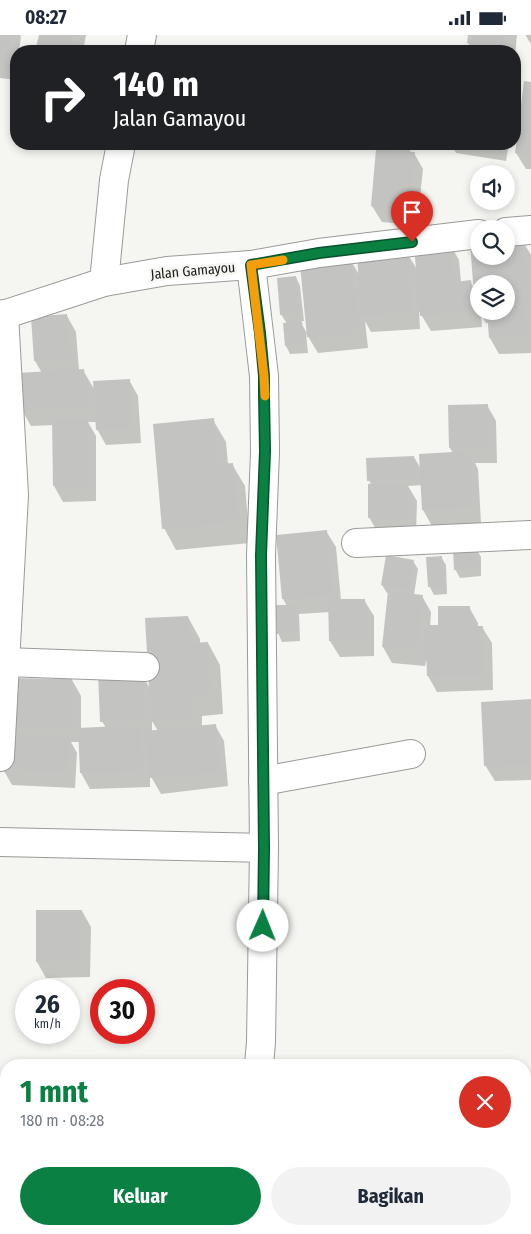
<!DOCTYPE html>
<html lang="id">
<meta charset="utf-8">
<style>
body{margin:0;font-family:"Fira Sans Condensed",sans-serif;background:#f2f2f3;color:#1f2937;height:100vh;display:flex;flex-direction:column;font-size:19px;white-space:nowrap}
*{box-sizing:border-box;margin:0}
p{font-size:16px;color:#747a83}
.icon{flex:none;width:28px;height:28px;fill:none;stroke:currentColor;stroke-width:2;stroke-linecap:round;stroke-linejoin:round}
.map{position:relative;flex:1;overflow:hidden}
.details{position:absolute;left:0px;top:1024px;width:531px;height:176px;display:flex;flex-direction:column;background:#fff;border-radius:20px 20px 0 0;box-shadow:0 2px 8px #0003}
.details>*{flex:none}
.banner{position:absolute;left:10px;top:10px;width:511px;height:105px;border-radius:20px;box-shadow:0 2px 8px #0003;background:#202124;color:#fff;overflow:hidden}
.buttons{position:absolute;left:470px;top:130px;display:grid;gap:10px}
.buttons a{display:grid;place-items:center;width:45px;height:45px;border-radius:50%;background:#fff;box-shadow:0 2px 8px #0003;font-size:25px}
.speed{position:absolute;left:15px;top:944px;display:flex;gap:10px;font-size:25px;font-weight:700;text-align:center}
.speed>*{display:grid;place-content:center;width:65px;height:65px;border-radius:50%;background:#fff;box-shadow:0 2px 8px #0003;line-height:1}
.speed small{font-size:12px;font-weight:400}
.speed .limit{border:8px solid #d22;background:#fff;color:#111}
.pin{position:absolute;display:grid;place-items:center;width:42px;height:42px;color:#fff;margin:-51px -21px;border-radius:50% 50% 50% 0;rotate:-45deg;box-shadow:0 0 5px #0007}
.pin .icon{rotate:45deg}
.me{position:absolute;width:55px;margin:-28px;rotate:1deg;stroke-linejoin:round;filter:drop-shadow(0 0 4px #0008)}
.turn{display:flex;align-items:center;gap:18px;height:105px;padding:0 20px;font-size:22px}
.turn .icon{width:65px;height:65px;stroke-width:2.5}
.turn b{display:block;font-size:35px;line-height:42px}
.round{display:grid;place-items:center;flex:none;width:52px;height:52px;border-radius:26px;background:#f2f2f3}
.headline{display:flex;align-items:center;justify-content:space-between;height:85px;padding:0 20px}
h1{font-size:30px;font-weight:700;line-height:38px;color:#0b8043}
.action{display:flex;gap:10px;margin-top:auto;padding:10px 20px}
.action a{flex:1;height:58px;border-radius:30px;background:#0b8043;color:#fff;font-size:20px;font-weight:700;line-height:58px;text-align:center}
.action a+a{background:#f2f2f3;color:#1f2937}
.status{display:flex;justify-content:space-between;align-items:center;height:35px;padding:0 25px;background:#fff;direction:ltr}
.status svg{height:14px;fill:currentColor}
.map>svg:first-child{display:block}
.shadow{fill:#0003;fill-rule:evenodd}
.building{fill:#c3c4c1}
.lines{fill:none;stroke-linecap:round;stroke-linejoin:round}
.minor-casing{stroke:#9a9b98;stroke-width:30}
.minor{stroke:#fff;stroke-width:28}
.route-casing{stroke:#07532c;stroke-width:12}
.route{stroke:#0b8043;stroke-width:9}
.slow{stroke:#f59e0b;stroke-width:9}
.labels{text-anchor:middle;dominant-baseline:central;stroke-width:5;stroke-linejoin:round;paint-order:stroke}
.street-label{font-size:14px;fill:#1b1c1a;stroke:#f5f6f2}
</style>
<div class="status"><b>08:27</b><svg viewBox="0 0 49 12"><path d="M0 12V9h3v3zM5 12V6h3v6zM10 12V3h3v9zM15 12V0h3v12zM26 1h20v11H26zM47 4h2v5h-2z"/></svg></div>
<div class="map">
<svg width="531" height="1199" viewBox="0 0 531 1199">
<rect width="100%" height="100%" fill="#f5f6f2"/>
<g class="shadow">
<polygon points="0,0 20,0 21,2 19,16 16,16 16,45 0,43"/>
<polygon points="40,0 86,0 83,16 36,16"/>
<polygon points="469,0 517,0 515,21 515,16 473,16 468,8"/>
<polygon points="526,0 531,0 531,9 526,1"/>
<polygon points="515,41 518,47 515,69"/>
<polygon points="531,48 531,134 526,134 516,118"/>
<polygon points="382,109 411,109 410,118 414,118 423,134 417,190 382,187 372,171 386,116"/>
<polygon points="451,109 509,109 506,126 456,118"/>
<path d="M522,205L531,220V318L499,319L490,303L489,288H486L481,280L482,292L431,296L419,276L420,294L371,297L365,286L368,313L318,318L306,298L308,318L290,319L286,311L287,289L281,279L296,242L300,251L304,286H300L308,300L351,226L360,241L407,218L418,236L450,209L459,225L461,247L470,246L475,255L479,221H506ZM479,249H506V276H479Z"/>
<polygon points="67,281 76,297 79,335 83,335 94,354 129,345 138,361 141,408 106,410 97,394 96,387 88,387 96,401 96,466 63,467 54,451 54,390 31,391 22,375 42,338 35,326"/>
<polygon points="487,370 496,386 497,428 475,428 478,434 481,488 432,491 423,475 422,450 408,451 417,466 416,499 378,498 369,482 371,450 369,445 414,422 421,434 453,418 450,413"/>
<polygon points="213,385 226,407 228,429 232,429 245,451 250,508 176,515 164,493"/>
<polygon points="326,496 336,512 341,565 364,565 374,581 374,621 340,622 330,606 330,577 299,579 300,606 282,607 278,598 287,571 283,564 278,501"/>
<polygon points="476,514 481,522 481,541 460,543 455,534"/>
<polygon points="441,522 446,530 447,559 434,560 430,552"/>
<polygon points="413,526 418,534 414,560 422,561 431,577 430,592 440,591 469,572 478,588 478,592 482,592 492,608 493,655 437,657 428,641 428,626 426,626 425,631 392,628 383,612 389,558 387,558 382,550"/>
<path d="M188,582L200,604V608H208L220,630L223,679L202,681V692L215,690L224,706L228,751L161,759L150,740V752L90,754L81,738L80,707H71L77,718L75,753L12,750L3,734L7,691L72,645L81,661V694L106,693L102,686L141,637L150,654ZM152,686L158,696L152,697Z"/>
<polygon points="531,665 531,745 495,746 485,730"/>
<polygon points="82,876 91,892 90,942 46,943 37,927"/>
</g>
<g class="building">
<polygon points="0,0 11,0 7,29 0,28"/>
<polygon points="39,0 74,0 70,16 35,16"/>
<polygon points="468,0 507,0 506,12 467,8"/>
<polygon points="524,46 531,47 531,120 515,118"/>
<polygon points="376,114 415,117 409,175 371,171"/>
<polygon points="523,204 529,268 506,270 506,249 479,249 479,272 475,273 470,208 479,207 479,221 506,221 506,205"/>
<polygon points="451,208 454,247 471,245 474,276 420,281 414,211"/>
<polygon points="408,217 412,278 361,281 357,220"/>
<polygon points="352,224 359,297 307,302 300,230"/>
<polygon points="296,241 300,278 280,280 277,243"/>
<polygon points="506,271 525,271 526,302 489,303 487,276 506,276"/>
<polygon points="67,279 70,324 34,326 31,282"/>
<polygon points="302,286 304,310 285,311 283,288"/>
<polygon points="84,334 87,371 21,376 18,338"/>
<polygon points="130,344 132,393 96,395 93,346"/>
<polygon points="488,369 489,412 449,413 448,370"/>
<polygon points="214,383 218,429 233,428 238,486 162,494 153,389"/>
<polygon points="52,384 87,384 88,451 53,451"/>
<polygon points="469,416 473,472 422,475 419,419"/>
<polygon points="414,421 416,442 367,446 366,423"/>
<rect x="368" y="449" width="40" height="34"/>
<polygon points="327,495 333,560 282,564 276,500"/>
<polygon points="477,512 478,534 454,535 453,513"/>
<polygon points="386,520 414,525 409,554 381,550"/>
<polygon points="442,521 443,551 428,552 426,522"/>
<polygon points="388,556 423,560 417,616 382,612"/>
<polygon points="328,564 365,564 366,605 329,606"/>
<polygon points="275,570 295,570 296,598 277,599"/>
<polygon points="438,571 470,571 470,591 483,591 484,640 427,641 425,590 438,590"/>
<polygon points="188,581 190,608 208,607 211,658 190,659 191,685 151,687 145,583"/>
<polygon points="142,636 144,685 100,687 98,638"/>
<polygon points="6,643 72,644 72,692 6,691"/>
<polygon points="531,664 531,729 484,731 481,667"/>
<polygon points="216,689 220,736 150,743 145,696"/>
<polygon points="140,690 142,736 80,738 78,693"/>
<polygon points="3,698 69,701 67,737 2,734"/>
<rect x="36" y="875" width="46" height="52"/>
</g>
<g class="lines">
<defs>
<g id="minor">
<polyline points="139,16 142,0"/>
<polyline points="506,197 531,195"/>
<polyline points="251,230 264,341 265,417 261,520 264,813 261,1007 259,1030"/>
<polyline points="104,247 114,145 121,109"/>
<polyline points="0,281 104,247 167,236 251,230 319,218 479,199"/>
<polyline points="356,508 531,500"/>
<polyline points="5,627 145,632"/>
<polyline points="0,722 14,460 4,279"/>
<polyline points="263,746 411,719"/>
<polyline points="0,807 264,813"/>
<polyline points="203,1199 206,1194"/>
</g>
</defs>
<use href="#minor" class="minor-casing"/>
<use href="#minor" class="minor"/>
</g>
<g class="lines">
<defs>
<polyline id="route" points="263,891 264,813 261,520 265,416 264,360 264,341 260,298 251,230 319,218 412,207"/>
</defs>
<use href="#route" class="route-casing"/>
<use href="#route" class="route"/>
<polyline class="slow" points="265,361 264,341 251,230 283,225"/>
</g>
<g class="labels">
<g class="street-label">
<text transform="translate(193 236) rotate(-5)">Jalan Gamayou</text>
</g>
</g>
</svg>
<div class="buttons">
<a><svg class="icon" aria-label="sound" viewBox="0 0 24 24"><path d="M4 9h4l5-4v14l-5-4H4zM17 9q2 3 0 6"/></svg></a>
<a><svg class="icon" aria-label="search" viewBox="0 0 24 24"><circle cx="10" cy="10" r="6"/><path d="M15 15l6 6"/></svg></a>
<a><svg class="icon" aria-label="layers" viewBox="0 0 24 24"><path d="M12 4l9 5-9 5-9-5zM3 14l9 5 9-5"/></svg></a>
</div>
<div class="speed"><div>26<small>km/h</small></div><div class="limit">30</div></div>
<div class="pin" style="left:412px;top:207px;background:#d93025"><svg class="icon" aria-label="arrive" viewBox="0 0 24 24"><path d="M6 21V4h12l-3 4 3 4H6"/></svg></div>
<svg class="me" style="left:263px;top:891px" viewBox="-20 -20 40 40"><circle r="19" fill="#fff"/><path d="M0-13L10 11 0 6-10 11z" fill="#0b8043"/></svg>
<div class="banner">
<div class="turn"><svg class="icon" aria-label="right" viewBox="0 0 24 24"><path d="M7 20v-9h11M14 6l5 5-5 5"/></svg><div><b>140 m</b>Jalan Gamayou</div></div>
</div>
<section class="details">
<div class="headline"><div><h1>1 mnt</h1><p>180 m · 08:28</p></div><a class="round" style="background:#d93025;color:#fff"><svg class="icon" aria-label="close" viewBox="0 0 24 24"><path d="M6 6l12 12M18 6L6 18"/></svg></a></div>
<div class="action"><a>Keluar</a><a>Bagikan</a></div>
</section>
</div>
